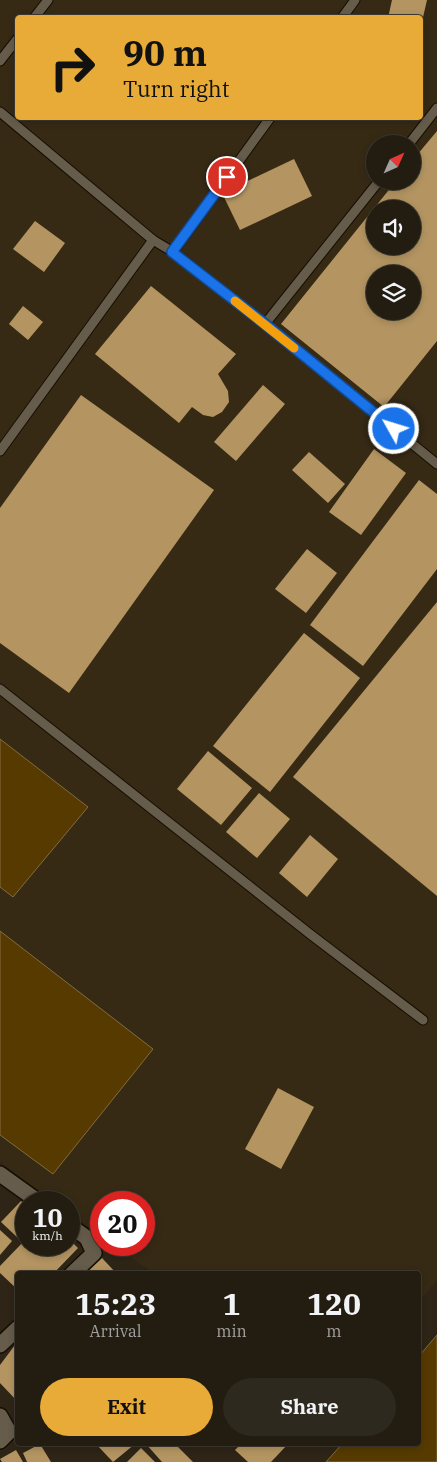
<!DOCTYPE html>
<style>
body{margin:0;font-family:"IBM Plex Serif",serif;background:#2e291f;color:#f1f3f6;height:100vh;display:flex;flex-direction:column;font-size:19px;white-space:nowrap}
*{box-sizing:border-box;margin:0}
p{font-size:16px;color:#a2a19f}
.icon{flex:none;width:28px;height:28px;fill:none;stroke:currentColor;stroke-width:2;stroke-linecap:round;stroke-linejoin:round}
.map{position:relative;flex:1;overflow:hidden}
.panel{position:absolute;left:15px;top:1271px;width:406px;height:175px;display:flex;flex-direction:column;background:#221c11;border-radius:5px;box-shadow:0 2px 8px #0003,0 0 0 1px #3f3a31}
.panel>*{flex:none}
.hud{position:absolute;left:15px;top:15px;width:408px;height:105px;border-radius:5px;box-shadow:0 2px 8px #0003,0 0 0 1px #3f3a31;background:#e8ab37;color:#111;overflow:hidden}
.needle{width:32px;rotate:45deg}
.buttons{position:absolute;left:366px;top:135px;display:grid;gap:10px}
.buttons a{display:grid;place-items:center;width:55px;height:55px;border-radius:50%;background:#221c11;box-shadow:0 2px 8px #0003,0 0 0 1px #3f3a31;font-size:25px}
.speed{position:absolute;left:15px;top:1191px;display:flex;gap:10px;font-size:25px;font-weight:700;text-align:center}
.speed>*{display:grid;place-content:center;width:65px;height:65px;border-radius:50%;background:#221c11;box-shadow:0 2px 8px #0003,0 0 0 1px #3f3a31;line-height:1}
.speed small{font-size:12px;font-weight:400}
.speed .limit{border:8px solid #d22;background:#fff;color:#111}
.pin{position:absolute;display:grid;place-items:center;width:42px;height:42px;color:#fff;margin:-21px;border:2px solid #fff;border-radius:50%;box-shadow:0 1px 5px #0007}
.me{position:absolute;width:55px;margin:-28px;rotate:309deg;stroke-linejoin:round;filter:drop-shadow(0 0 4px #0008)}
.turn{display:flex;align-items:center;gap:18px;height:105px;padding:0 25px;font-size:22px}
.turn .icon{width:65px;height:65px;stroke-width:2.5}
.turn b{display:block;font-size:35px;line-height:42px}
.eta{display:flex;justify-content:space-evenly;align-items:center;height:85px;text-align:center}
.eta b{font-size:30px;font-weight:700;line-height:35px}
.button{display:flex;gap:10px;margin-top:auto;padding:10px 25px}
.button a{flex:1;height:58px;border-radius:30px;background:#e8ab37;color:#111;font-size:20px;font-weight:700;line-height:58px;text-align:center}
.button a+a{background:#2e291f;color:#f1f3f6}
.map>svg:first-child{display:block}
.built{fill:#362a15;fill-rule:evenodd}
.water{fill:#563a00;stroke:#826c40}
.building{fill:#b49562;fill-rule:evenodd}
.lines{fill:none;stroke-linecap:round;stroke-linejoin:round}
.lane-casing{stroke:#160e02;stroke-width:11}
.street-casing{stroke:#160e02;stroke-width:18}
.lane{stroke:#665c4b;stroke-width:9}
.street{stroke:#665c4b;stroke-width:15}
.route-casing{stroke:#114b97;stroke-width:12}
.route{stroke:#1a73e8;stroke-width:9}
.slow{stroke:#f59e0b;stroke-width:9}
</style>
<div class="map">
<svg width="437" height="1462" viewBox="0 0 437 1462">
<rect width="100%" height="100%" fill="#2e2517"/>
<path class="built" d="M0,0H437V1280L419,1302V1274H155L113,1245H144V1202H101V1237L69,1213V1202H54L0,1162ZM18,18H420V118H18ZM375,144H412V181H375ZM375,209H412V246H375ZM375,274H412V311H375Z"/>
<g class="water">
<polygon points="0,739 88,807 13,897 0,887"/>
<polygon points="0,931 153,1049 53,1174 0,1135"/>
<polygon points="437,1335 437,1462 326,1462 342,1444 419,1444 419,1356"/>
</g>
<g class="building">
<polygon points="392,0 427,0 421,26 420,18 388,18"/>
<path d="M437,131V341L384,407L281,324L396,181H412V161ZM375,209H412V246H375ZM375,274H412V311H375Z"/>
<polygon points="294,159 312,196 240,230 222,193"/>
<polygon points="35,221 65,243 44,272 13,249"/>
<polygon points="151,286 236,354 218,374 228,391 229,402 222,412 213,417 203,415 192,407 179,423 95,354"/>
<polygon points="23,306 43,322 28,340 9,324"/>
<polygon points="263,385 285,404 236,461 214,442"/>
<polygon points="81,395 214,490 69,693 0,643 0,508"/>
<polygon points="374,449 406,473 361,535 329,512"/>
<polygon points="309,452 345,484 328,503 292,470"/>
<polygon points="419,480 437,494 437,569 363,666 310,625"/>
<polygon points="307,549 337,573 306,613 275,589"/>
<polygon points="437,602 437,896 293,777"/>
<polygon points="304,633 360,678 270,792 213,746"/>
<polygon points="208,751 252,788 221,825 177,789"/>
<polygon points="259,793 290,819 257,858 226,832"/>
<polygon points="310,835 338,859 307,897 279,873"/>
<polygon points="278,1088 314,1107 281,1169 245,1149"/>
<polygon points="21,1201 26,1206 26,1230 18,1238 1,1222"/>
<polygon points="0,1230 12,1241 0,1255"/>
<polygon points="26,1239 26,1245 69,1245 69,1239 78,1248 53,1274 18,1274 18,1290 0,1273 0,1266"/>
<polygon points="102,1258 117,1274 85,1274"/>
<polygon points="18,1341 18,1402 0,1383 0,1365"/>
<polygon points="40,1444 51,1462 27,1462 23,1453"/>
<polygon points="96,1444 135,1444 113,1462"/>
<polygon points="146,1444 175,1444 193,1462 162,1462"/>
<polygon points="241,1444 288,1444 271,1462 248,1462 235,1450"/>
<polygon points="141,1448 155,1462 127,1462"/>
<polygon points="16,1450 23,1462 2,1462 0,1459"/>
</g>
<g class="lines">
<defs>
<g id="lane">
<polyline points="34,18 48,0"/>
<polyline points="342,18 355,0"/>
<polyline points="0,61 18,38"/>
<polyline points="0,112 153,240"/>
<polyline points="409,144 437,108"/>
<polyline points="173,252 270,118"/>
<polyline points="265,324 437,464"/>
<polyline points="0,451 153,240 173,252 265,324 379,181"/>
<polyline points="0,689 310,934 423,1020"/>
</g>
<g id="street">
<polyline points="0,1174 39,1202"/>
<polyline points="69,1225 87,1238 94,1253 72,1274"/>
<polyline points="0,1345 18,1328"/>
<polyline points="0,1416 9,1432 0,1441"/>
</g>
</defs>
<use href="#lane" class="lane-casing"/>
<use href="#street" class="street-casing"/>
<use href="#lane" class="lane"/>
<use href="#street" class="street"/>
</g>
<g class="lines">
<defs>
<polyline id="route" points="227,177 172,252 265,324 394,429"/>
</defs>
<use href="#route" class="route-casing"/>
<use href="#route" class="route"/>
<polyline class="slow" points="235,301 294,348"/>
</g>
</svg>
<div class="buttons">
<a><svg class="needle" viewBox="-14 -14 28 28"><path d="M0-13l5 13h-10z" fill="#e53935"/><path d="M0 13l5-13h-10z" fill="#a2a19f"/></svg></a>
<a><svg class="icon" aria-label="sound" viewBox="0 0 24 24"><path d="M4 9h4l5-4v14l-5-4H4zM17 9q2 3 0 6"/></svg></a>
<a><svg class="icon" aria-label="layers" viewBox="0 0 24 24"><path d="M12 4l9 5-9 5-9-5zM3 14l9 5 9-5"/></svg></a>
</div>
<div class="speed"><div>10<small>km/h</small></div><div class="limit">20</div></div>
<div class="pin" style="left:227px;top:177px;background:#d93025"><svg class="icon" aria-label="arrive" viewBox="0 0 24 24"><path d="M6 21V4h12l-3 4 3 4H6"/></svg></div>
<svg class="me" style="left:394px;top:429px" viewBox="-20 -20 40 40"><circle r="17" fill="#1a73e8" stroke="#fff" stroke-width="3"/><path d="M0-11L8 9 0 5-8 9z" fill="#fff"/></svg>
<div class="hud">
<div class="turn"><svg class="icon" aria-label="right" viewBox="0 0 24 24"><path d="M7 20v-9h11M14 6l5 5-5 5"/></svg><div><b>90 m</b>Turn right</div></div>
</div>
<section class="panel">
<div class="eta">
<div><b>15:23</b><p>Arrival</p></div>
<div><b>1</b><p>min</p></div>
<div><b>120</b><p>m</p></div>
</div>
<div class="button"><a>Exit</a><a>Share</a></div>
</section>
</div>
